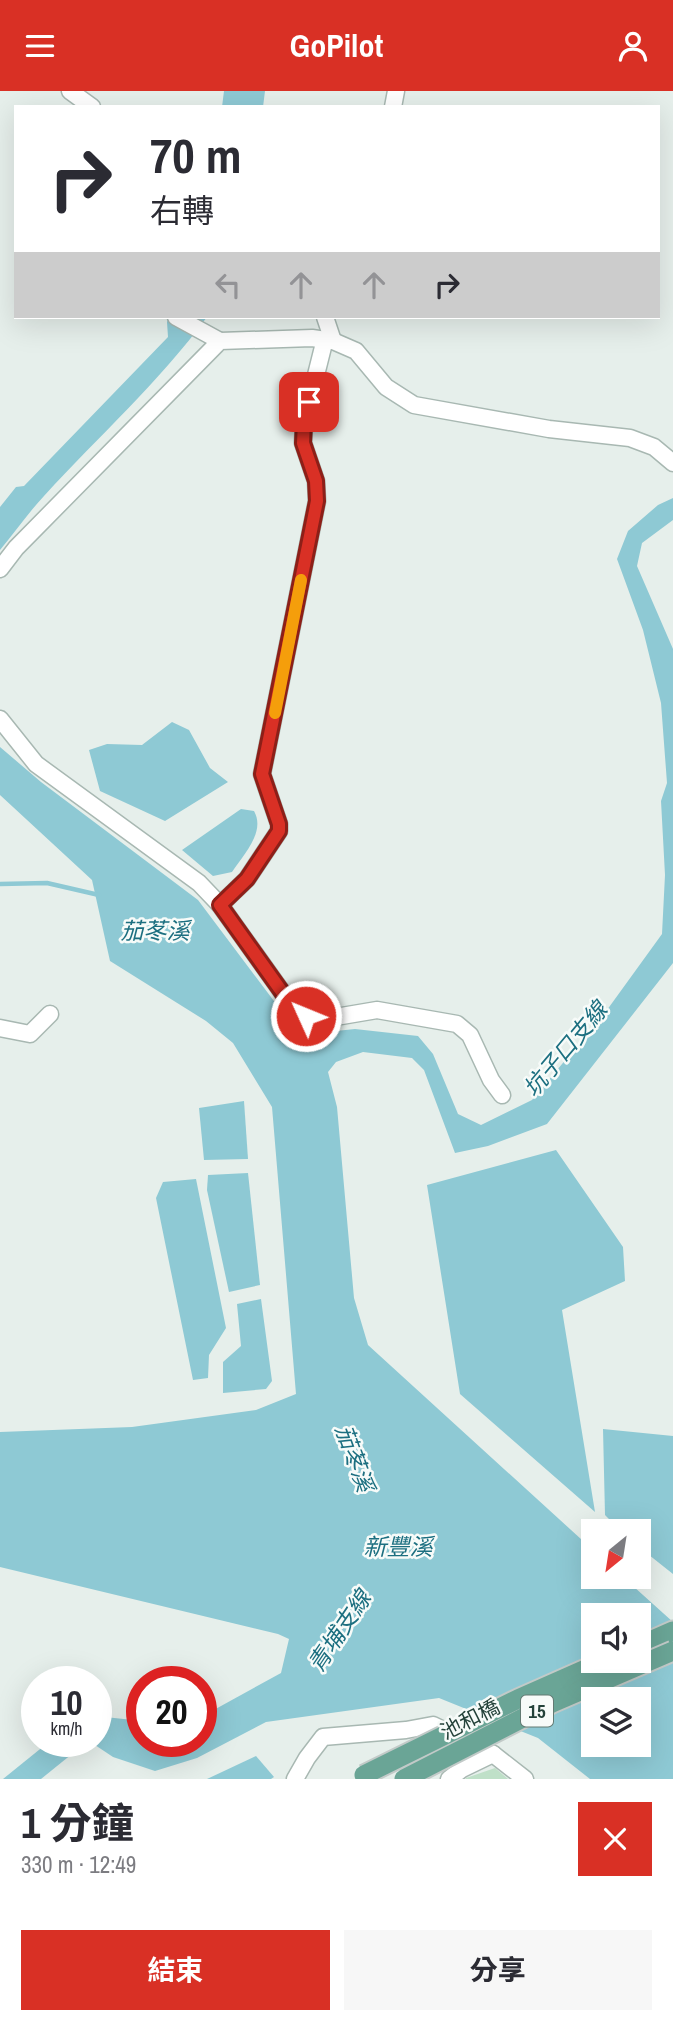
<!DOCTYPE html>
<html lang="zh-TW">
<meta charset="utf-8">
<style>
body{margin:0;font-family:"Archivo Narrow","Noto Sans TC",sans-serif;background:#f7f7f7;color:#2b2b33;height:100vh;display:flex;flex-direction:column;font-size:26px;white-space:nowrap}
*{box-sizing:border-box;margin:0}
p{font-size:23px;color:#7c7c81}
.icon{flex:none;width:38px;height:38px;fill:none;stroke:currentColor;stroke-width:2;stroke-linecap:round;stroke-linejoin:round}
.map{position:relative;height:1688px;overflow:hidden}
.drawer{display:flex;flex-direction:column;background:#fff;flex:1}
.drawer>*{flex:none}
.top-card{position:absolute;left:14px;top:14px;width:646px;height:214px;border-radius:0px;box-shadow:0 7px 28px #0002;background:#fff;color:#2b2b33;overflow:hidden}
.needle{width:46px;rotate:210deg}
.fabs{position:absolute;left:581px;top:1428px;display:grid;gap:14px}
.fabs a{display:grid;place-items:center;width:70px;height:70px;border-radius:0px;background:#fff;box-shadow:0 7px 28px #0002;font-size:35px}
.speed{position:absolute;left:21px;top:1575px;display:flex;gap:14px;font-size:35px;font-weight:700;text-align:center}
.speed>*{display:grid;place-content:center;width:91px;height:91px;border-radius:50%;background:#fff;box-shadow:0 7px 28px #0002;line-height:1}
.speed small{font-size:18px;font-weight:400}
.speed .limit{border:10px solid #d22;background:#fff;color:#111}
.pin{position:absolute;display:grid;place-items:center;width:60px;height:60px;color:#fff;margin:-30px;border-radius:14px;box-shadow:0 4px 10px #0006}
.me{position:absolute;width:77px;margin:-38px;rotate:314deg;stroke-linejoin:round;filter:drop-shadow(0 0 5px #0008)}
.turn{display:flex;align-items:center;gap:24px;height:147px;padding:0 21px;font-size:32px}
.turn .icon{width:91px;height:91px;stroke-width:2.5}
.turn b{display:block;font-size:49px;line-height:60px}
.lanes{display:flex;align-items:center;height:66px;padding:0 21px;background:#0003;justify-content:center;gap:35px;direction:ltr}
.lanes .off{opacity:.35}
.round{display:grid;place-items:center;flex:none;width:74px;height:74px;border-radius:0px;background:#f7f7f7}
.headline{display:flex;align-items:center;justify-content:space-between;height:119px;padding:0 21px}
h1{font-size:42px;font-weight:700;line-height:52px}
.primary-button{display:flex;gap:14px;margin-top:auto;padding:14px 21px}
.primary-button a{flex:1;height:80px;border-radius:0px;background:#d93025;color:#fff;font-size:28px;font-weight:700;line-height:80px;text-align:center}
.primary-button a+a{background:#f7f7f7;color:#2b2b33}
header{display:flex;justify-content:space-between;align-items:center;height:91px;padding:0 21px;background:#d93025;color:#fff;font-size:32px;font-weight:700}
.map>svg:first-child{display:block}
.green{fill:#bfe0c8}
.water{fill:#8ec9d4;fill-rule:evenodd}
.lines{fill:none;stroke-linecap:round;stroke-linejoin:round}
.stream{stroke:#8ec9d4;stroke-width:4.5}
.minor-casing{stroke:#a8b8b2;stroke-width:19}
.major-casing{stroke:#c2cac8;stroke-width:23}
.minor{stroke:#fff;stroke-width:16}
.major{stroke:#6aa596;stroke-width:19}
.major-bridge-casing{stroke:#c2cac8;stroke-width:23;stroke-linecap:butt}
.major-bridge{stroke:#6aa596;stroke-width:19}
.route-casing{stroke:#8d1f18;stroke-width:18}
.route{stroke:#d93025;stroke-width:12}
.slow{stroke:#f59e0b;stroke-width:12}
.labels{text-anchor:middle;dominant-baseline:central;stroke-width:5;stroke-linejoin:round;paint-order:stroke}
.shield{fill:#f7fbf9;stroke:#637a73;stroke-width:2}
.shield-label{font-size:19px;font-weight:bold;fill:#24423a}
.street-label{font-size:21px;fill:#24423a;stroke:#f7fbf9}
.water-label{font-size:23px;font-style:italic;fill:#1c6f80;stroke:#f7fbf9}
</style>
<header><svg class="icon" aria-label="menu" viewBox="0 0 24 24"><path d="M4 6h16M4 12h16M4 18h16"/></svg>GoPilot<svg class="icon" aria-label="person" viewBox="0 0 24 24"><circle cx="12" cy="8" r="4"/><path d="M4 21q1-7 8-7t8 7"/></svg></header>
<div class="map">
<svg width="673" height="1688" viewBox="0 0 673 1688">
<rect width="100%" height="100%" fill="#e6efeb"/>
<polygon class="green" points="495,1677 508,1688 466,1688 466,1687"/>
<g class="water">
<polygon points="224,0 265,0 263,16 222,16"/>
<path d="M169,226H207C159,291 99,345 44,405C28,422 15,441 0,459V416L16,396L24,395L168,246L167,231Z"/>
<path d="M673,407V429L642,452L637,475L673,558V872L547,1033L488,1055L455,1062L424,979L412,967L363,961L336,971L328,981L337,1016L354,1207L368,1254L593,1459V1486H623L673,1531V1688H590L538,1647L439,1607L266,1631L197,1667L155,1680L113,1666L89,1650H96V1625L142,1630V1650H201V1626L281,1582L289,1548L278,1543L0,1476V1341L132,1336L256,1319L296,1303L272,1016L233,952L206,930L110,870L92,789L0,704V656L41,691L198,809L292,934L317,942L355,938L418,945L433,963L458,1023L481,1034L532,1009L607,919L662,843L665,784L661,710L667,692L661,612L643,539L617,468L628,440L658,414ZM593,1524H639V1570H593ZM593,1608H639V1654H593Z"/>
<polygon points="172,631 189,639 210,677 228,691 165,730 100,700 89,659 107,653 142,654"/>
<path d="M241,718L254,720C266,741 243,764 232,781L213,785L182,759Z"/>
<polygon points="244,1010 248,1068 204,1069 199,1017"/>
<polygon points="556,1059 623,1156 625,1190 562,1219 595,1421 460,1303 427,1094"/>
<polygon points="248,1082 260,1194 229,1201 207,1099 208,1084"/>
<polygon points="196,1088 226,1237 209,1264 208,1287 193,1289 156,1107 163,1091"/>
<polygon points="261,1208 272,1290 266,1298 223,1302 223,1271 241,1255 237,1213"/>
<polygon points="603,1338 673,1345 673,1483 639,1456 639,1440 621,1440 605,1424"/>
<polygon points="50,1650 88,1650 41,1688 3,1688"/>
<polygon points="256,1665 274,1686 271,1688 207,1688"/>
</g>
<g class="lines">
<polyline class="stream" points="0,793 47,792 99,804"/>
<defs>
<g id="minor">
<polyline points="70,0 92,16"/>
<polyline points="393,16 396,0"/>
<polyline points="176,226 220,250"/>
<polyline points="325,226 333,250"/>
<polyline points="0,478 16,457 220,250 312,247 333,250 356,260 386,296 414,314 549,338 630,347 654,356 673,372"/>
<polyline points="0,628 36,673 199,792 220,814 287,908 306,924 318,929 377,919 457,933 470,944 491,989 502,1004"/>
<polyline points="220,814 247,788 279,740 279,733 262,683 317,410 316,390 303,352 304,332 325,248"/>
<polyline points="0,937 30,943 50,923"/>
<polyline points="295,1688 307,1667 323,1646 406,1639 433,1634 493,1663 525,1688"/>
<polyline points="449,1688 462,1678 493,1663"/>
</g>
<polyline id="major" points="639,1555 673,1540"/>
</defs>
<use href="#minor" class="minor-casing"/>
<use href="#major" class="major-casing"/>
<use href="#minor" class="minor"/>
<use href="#major" class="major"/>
<defs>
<g id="major-bridge">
<polyline points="364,1684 518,1608 604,1570"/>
<polyline points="404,1688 552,1612 673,1560"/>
</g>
</defs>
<use href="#major-bridge" class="major-bridge-casing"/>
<use href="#major-bridge" class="major-bridge"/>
</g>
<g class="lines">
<defs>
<polyline id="route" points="306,925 287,908 220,814 247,788 279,740 279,733 262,683 317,410 316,390 303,352 304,332 309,311"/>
</defs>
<use href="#route" class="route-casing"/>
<use href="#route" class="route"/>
<polyline class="slow" points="275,622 301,489"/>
</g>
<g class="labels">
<rect class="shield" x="521" y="1604.5" width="32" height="31" rx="5"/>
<g class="shield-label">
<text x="537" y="1620">15</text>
</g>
<g class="street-label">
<text transform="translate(470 1628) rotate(-27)">池和橋</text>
</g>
<g class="water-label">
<text x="155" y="839">茄苳溪</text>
<text transform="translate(565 958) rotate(-50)">坑子口支線</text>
<text transform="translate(355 1367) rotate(70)">茄苳溪</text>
<text x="398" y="1455">新豐溪</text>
<text transform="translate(339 1540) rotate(-56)">青埔支線</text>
</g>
</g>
</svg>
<div class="fabs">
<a><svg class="needle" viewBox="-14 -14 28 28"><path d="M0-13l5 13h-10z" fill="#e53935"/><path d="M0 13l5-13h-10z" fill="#7c7c81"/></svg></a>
<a><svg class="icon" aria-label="sound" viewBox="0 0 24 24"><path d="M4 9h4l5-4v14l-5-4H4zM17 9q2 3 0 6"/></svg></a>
<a><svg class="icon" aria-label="layers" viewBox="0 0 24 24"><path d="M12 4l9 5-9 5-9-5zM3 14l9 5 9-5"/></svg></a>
</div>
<div class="speed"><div>10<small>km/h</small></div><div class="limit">20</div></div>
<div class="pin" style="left:309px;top:311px;background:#d93025"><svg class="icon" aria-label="arrive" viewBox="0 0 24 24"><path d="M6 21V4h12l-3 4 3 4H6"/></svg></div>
<svg class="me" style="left:306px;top:925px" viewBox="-20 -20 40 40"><circle r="17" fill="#d93025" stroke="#fff" stroke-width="3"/><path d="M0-11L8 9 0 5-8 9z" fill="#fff"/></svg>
<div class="top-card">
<div class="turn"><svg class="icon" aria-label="right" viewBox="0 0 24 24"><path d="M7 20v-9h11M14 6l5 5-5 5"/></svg><div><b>70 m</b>右轉</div></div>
<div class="lanes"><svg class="icon off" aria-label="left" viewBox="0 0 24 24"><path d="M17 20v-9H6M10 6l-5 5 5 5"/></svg><svg class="icon off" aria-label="ahead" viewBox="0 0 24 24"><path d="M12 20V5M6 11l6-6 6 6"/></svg><svg class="icon off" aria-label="ahead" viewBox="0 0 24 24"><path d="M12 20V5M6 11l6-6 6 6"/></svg><svg class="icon" aria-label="right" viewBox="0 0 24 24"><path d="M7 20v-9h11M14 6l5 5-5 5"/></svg></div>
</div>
</div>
<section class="drawer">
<div class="headline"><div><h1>1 分鐘</h1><p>330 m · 12:49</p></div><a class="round" style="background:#d93025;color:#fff"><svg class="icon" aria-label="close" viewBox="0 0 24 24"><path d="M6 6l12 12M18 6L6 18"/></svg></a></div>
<div class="primary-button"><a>結束</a><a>分享</a></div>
</section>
